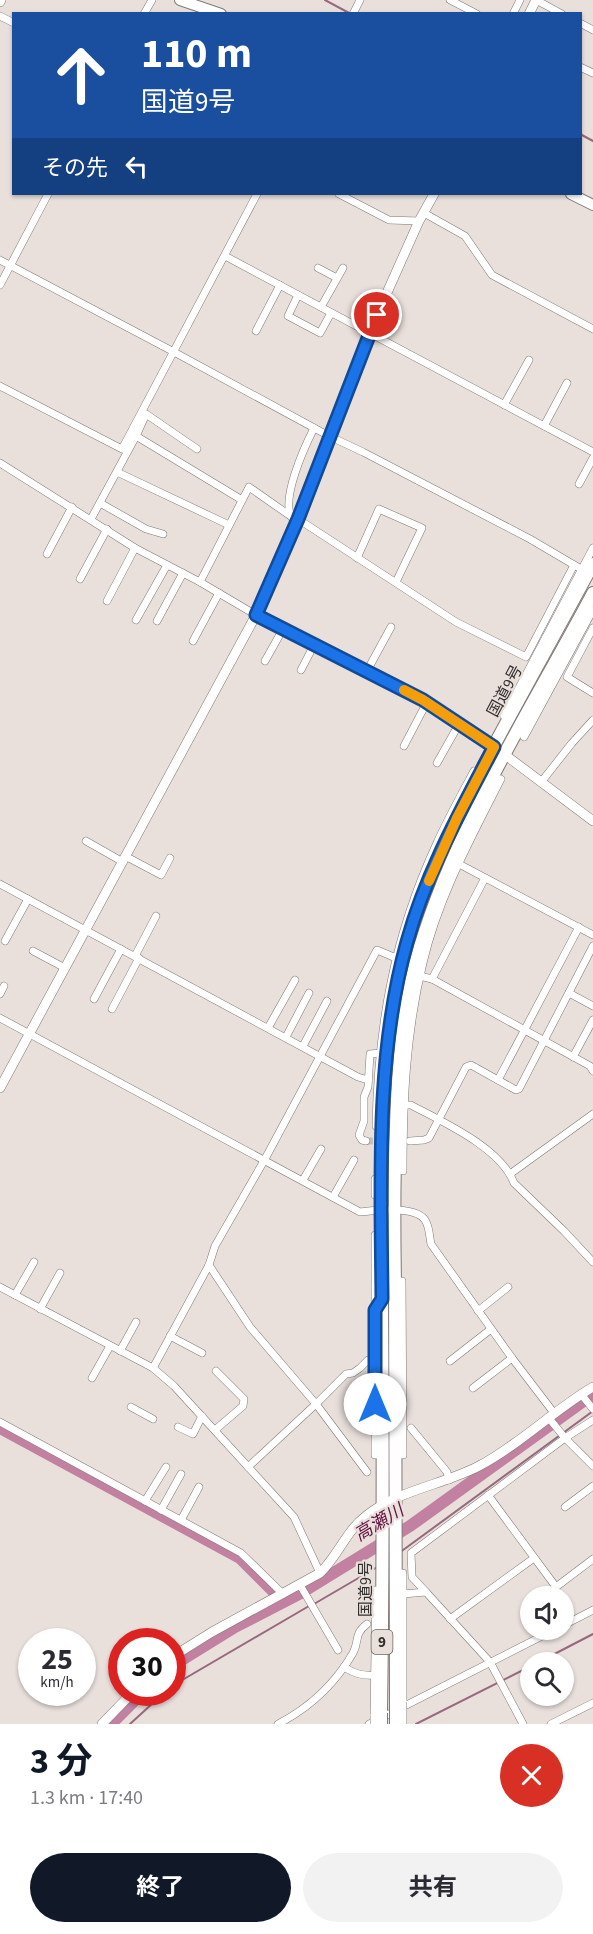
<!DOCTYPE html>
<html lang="ja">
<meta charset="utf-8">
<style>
body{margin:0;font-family:"Source Sans 3","Noto Sans JP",sans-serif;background:#f2f2f3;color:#2b2b33;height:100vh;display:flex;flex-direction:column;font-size:22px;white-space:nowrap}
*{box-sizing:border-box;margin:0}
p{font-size:20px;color:#7c7c81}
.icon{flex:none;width:33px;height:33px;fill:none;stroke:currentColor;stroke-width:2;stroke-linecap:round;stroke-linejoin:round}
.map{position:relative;height:1724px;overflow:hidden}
.side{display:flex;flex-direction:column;background:#fff;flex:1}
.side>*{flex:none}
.hud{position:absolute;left:12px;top:12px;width:570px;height:183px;border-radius:0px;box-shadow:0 2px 4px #0004;background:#1a4fa0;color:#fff;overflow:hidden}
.buttons{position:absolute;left:520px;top:1586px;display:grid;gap:12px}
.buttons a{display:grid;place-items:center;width:54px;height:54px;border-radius:50%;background:#fff;box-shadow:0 2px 4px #0004;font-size:30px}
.speed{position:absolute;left:18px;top:1628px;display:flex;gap:12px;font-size:30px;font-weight:700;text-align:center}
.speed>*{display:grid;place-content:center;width:78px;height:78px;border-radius:50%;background:#fff;box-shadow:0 2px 4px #0004;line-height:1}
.speed small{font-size:15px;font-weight:400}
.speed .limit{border:9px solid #d22;background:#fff;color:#111}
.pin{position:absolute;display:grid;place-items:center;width:51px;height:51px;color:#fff;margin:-26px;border:3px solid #fff;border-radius:50%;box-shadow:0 2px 6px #0007}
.me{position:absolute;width:66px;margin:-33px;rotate:0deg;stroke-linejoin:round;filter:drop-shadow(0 0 4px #0008)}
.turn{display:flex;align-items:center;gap:21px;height:126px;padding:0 30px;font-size:27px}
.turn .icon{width:78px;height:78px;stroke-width:2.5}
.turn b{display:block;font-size:42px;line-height:51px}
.then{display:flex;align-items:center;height:57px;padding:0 30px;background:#0003;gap:12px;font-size:22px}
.round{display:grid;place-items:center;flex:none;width:63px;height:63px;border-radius:32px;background:#f2f2f3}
.headline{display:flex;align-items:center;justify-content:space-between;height:102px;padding:0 30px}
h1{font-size:36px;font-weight:700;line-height:45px;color:#111827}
.button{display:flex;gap:12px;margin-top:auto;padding:12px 30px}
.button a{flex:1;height:69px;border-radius:36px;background:#111827;color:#fff;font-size:24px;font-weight:700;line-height:69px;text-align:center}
.button a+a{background:#f2f2f3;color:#2b2b33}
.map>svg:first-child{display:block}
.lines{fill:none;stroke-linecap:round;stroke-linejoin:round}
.stream{stroke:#98687f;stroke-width:2}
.river{stroke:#c381a2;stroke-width:12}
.street-tunnel{stroke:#c5bdb9;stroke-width:7;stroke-dasharray:7 3.5;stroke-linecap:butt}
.street-casing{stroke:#807874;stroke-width:8}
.secondary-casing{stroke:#807874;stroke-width:10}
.primary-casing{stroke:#807874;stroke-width:12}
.highway-casing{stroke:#807874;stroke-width:14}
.street{stroke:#fff;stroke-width:7}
.secondary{stroke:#fff;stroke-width:9}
.primary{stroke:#fff;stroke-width:10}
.highway{stroke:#fff;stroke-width:12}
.street-bridge-casing{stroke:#807874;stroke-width:8;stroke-linecap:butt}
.highway-bridge-casing{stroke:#807874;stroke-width:14;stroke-linecap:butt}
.street-bridge{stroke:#fff;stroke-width:7}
.highway-bridge{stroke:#fff;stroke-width:12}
.route-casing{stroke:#114b97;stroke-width:15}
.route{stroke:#1a73e8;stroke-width:10}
.slow{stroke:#f59e0b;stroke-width:10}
.labels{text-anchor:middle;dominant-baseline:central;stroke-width:4.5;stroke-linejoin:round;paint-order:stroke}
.shield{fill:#e9e0dc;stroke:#6a6462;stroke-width:1.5}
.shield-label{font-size:15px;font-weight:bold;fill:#332f2e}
.street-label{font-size:16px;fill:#332f2e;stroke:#e9e0dc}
.water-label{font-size:18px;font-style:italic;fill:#601041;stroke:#e9e0dc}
</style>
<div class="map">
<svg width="593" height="1724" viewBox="0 0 593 1724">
<rect width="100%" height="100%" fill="#e9e0dc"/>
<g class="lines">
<g class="stream">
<polyline points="325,0 351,14"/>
<polyline points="580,134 593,141"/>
<polyline points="399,1553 593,1411"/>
<polyline points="314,1604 379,1566"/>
<polyline points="539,1662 593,1634"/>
<polyline points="172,1686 309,1606"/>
<polyline points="130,1724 165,1692"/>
<polyline points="416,1724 531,1666"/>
</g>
<g class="river">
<polyline points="0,1428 240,1558 283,1601"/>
<polyline points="172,1666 235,1627 301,1593 410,1526 593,1394"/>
<polyline points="111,1724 143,1692"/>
</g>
<polyline class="street-tunnel" points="366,1141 399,1141"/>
<defs>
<g id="street">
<polyline points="450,0 477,14"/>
<polyline points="536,0 562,14"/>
<polyline points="144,14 152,0"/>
<polyline points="353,14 360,0"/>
<polyline points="513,14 520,0"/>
<polyline points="0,16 14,23"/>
<polyline points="580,23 593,30"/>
<polyline points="580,67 593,73"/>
<polyline points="339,194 389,220 419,221"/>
<polyline points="424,213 465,236 492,275 593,329"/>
<polyline points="225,256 593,452"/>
<polyline points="0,260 174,352 329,436 363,452 530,539 581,569"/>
<polyline points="318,268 337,278"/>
<polyline points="0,285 48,194"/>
<polyline points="298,295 288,316 320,333 331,313"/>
<polyline points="321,307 343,268"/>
<polyline points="256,331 280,285"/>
<polyline points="0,386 122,449 257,194"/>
<polyline points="504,405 529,360"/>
<polyline points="544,426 567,383"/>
<path d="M314,428C305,446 280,500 292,518L298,519L456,622L526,657L574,565"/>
<polyline points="136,436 242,500"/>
<polyline points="0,463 135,548 200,582 256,615"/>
<polyline points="117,472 229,525"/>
<polyline points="579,484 593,458"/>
<polyline points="100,503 146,529 163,534"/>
<polyline points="91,519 136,436 146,414 197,449"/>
<polyline points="47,554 72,507"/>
<polyline points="357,558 379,509 422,528 396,582"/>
<polyline points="80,579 107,529"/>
<polyline points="200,582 249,487 289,515"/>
<polyline points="107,601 135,548"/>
<polyline points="136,620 167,565"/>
<polyline points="157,621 183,573"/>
<polyline points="593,628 567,677 593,693"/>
<polyline points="193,641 219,593"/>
<polyline points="265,661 283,629"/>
<polyline points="301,670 314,645"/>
<polyline points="367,671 391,627"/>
<polyline points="504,716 593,548"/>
<polyline points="524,737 593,610"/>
<polyline points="404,746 427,702"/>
<polyline points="437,763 459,724"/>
<polyline points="542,781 572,743 593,720"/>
<polyline points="86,841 123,862"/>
<polyline points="125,856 161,875 170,858"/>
<polyline points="459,864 593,935"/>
<polyline points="0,884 358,1077 368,1080"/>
<polyline points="5,941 28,899"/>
<polyline points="33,951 65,968"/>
<polyline points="135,956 156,916"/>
<polyline points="420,976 432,979 590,1066 593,1071"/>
<polyline points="432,979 485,878"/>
<polyline points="569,993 593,1006"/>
<polyline points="0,994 4,986"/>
<polyline points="94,999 121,949"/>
<polyline points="112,1009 139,958"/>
<path d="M0,1018L360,1212C376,1210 416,1206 425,1220C430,1228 429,1235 431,1244L512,1358L554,1413"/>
<polyline points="268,1028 295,980"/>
<polyline points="286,1037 309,993"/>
<polyline points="303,1046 327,1001"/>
<polyline points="573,1057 593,1020"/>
<polyline points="498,1080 579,927"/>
<path d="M404,1105H411C443,1122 501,1148 514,1183L564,1231L593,1262"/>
<path d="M376,1126C378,1026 394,936 436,845C447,820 461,795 474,771"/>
<polyline points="366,1141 362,1140 359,1135 364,1121 364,1097 368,1087 370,1054 380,1053"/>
<polyline points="410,1141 424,1140 429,1138 466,1067 471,1065 516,1090 519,1089 593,946"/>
<path d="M403,1171C403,1101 406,1032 423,963C438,898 471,838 501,779"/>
<polyline points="510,1174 593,1114"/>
<polyline points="303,1180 321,1149"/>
<polyline points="375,1195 375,1179"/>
<polyline points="333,1197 354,1160"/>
<polyline points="375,1235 375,1455"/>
<polyline points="209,1265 250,1327 316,1404 248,1467"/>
<polyline points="402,1281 403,1455"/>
<polyline points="0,1287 153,1368 174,1386 294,1517 320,1573"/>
<polyline points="15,1295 34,1262"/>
<polyline points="40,1309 60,1273"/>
<polyline points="478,1311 508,1287"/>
<polyline points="170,1336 202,1353"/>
<polyline points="120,1351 136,1322"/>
<polyline points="450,1361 491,1329"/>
<polyline points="153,1368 209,1265 215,1246 265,1159 377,950 396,958"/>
<polyline points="92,1378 110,1346"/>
<polyline points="473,1388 512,1358"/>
<polyline points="581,1394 593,1409"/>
<polyline points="131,1407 153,1419"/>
<polyline points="548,1417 565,1438 593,1466"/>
<polyline points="0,1422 241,1553 283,1594"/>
<polyline points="178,1427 193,1434 202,1416"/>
<polyline points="411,1428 447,1472 449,1480"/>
<polyline points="215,1430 243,1406 244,1399 216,1371"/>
<polyline points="367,1472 316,1404 346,1374 353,1373 360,1368 368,1360 375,1360"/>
<polyline points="488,1495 556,1587 593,1559"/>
<polyline points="145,1501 166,1467"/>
<polyline points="565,1507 593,1486"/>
<polyline points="161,1510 181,1474"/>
<polyline points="181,1520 199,1487"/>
<polyline points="300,1585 338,1650"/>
<polyline points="426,1592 412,1577 411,1553 565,1438 593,1420"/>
<polyline points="403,1594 426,1592 490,1662 523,1724"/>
<polyline points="450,1619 534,1558"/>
<polyline points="564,1625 593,1610"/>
<path d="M344,1667C355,1674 363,1676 375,1675"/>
<polyline points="403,1702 403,1573"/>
<polyline points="374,1716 376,1590"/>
<path d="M278,1724C309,1708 335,1684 353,1653C360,1640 353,1635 367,1624"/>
<polyline points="369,1724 556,1629"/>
<polyline points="551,1724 593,1703"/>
</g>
<g id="secondary">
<polyline points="0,2 1,0"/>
<polyline points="529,14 536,0"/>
<polyline points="256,615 423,700 504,754 593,821"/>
<polyline points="0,1088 256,615 298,519 369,333 419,221 434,194"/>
<path d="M172,1657L212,1632L320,1573C338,1556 346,1531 366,1516C398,1490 443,1485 479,1466C519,1445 554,1410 593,1387"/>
<polyline points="102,1724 133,1692"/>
</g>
<g id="primary">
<polyline points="180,0 221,14"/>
<polyline points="571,194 593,205"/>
</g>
<g id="highway">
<path d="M396,1706C395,1564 396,1423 395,1282C394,1229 394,1177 396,1125C398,1065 402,1005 420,947C458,822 532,708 593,593"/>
<path d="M381,1713C383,1575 383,1437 382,1299C382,1182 374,1053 408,940C430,865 467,796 504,727C534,673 563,618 593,564"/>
</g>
</defs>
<use href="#street" class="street-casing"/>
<use href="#secondary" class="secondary-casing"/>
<use href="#primary" class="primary-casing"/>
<use href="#highway" class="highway-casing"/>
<use href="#street" class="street"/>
<use href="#secondary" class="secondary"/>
<use href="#primary" class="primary"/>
<use href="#highway" class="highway"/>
<defs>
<g id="street-bridge">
<polyline points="403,1702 403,1724"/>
<polyline points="374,1716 374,1724"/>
</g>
<g id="highway-bridge">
<polyline points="381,1713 381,1724"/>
<polyline points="396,1724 396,1706"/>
</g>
</defs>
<use href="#street-bridge" class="street-bridge-casing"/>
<use href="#highway-bridge" class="highway-bridge-casing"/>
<use href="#street-bridge" class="street-bridge"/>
<use href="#highway-bridge" class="highway-bridge"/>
</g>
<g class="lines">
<defs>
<path id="route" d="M375,1404V1310L382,1299C381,1181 375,1056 407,942C426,873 461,810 494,747L423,700L256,615L298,519L377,315"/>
</defs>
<use href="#route" class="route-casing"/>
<use href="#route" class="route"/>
<polyline class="slow" points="404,690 423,700 494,747 457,818 429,881"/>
</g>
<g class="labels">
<rect class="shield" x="371.5" y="1630" width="21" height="24" rx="4.5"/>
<g class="shield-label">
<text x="382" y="1642">9</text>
</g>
<g class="street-label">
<text transform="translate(505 691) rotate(-62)">国道9号</text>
<text transform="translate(366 1589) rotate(-90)">国道9号</text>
</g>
<g class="water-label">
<text transform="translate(379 1523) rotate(-31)">高瀬川</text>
</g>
</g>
</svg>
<div class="buttons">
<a><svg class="icon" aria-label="sound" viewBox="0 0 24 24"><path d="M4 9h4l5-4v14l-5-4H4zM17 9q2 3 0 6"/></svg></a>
<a><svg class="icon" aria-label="search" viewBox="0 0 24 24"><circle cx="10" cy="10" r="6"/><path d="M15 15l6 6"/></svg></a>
</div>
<div class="speed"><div>25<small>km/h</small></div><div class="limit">30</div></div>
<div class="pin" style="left:377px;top:315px;background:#d93025"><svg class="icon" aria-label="arrive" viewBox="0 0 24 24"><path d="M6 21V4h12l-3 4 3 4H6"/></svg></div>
<svg class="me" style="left:375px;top:1404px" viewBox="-20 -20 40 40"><circle r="19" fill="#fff"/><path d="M0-13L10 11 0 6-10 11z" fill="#1a73e8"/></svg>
<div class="hud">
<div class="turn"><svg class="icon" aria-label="ahead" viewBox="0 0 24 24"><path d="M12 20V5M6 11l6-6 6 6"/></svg><div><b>110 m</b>国道9号</div></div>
<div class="then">その先<svg class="icon" aria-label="left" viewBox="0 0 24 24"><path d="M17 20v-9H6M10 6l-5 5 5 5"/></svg></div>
</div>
</div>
<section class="side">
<div class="headline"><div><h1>3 分</h1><p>1.3 km · 17:40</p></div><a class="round" style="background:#d93025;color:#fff"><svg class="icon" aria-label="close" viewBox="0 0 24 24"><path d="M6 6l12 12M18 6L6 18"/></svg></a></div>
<div class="button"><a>終了</a><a>共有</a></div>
</section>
